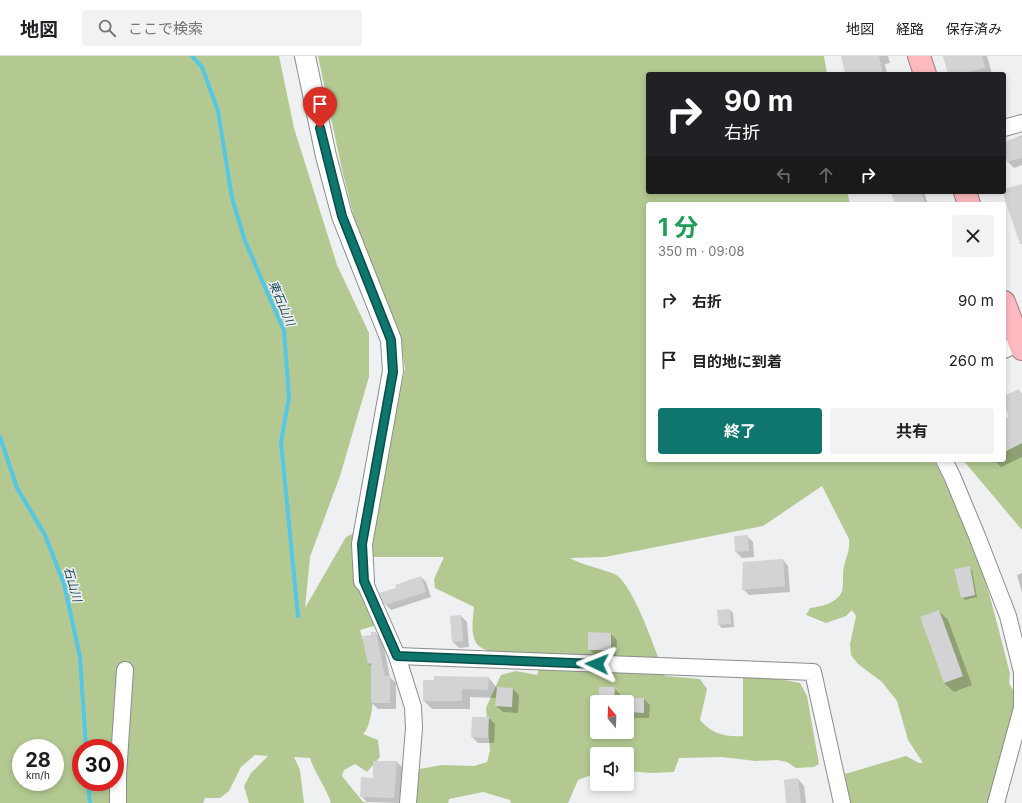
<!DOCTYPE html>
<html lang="ja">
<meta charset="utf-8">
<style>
body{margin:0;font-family:Inter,"Noto Sans JP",sans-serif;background:#f2f2f2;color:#202124;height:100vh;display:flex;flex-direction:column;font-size:15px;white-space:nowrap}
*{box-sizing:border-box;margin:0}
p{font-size:13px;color:#757577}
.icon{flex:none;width:22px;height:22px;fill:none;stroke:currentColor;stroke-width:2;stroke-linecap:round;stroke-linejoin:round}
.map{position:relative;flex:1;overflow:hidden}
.drawer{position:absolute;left:646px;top:146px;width:360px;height:260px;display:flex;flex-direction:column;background:#fff;border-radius:4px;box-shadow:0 2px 6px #0003}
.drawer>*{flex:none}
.guide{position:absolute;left:646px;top:16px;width:360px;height:122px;border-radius:4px;box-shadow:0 2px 6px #0003;background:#202124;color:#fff;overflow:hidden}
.needle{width:26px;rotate:341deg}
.controls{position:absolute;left:590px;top:639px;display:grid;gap:8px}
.controls a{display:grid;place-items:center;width:44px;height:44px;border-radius:4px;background:#fff;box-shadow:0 2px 6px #0003;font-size:20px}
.speed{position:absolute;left:12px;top:683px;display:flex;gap:8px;font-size:20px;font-weight:700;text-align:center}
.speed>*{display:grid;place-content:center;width:52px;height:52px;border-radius:50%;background:#fff;box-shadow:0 2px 6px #0003;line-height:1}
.speed small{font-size:10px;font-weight:400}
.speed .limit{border:6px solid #d22;background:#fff;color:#111}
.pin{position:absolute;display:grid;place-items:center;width:34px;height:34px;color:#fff;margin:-41px -17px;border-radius:50% 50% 50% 0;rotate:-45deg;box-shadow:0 0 4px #0007}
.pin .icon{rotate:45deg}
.me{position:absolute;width:44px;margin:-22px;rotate:272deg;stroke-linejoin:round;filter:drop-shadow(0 0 3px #0008)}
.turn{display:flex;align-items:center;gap:14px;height:84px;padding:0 12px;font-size:18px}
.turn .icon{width:52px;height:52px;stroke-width:2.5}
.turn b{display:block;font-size:28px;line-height:34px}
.lanes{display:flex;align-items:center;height:38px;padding:0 12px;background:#0003;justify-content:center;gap:20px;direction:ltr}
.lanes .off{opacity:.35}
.round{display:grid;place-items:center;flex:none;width:42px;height:42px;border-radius:4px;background:#f2f2f2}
.headline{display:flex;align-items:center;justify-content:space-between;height:68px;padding:0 12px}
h1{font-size:24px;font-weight:700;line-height:30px;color:#1e9e55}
.primary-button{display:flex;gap:8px;margin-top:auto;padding:8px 12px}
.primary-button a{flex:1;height:46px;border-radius:4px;background:#0f766e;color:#fff;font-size:16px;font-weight:700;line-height:46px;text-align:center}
.primary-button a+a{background:#f2f2f2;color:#202124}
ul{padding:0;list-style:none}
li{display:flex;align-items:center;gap:12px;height:60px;padding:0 12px}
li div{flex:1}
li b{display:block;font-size:15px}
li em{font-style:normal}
header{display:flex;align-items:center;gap:24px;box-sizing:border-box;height:56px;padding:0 20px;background:#fff;border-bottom:1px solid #e0e0e0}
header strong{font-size:19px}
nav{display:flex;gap:22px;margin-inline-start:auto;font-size:14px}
.search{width:280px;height:36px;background:#f2f2f2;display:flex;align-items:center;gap:10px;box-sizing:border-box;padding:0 14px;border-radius:4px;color:#757577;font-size:15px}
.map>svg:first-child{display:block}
.green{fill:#b3c991;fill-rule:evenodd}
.shadow{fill:#0003}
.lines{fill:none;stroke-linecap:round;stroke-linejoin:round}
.stream{stroke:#55c6e4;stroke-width:4}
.building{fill:#d3d3d5}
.minor-casing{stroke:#8b8c8e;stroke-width:18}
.tertiary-casing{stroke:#8b8c8e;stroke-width:22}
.trunk-casing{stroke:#ab767b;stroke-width:24}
.minor{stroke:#fff;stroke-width:16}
.tertiary{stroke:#fff;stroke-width:20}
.trunk{stroke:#fcbac0;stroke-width:22}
.route-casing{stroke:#0a4d48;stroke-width:10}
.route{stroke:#0f766e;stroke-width:7}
.labels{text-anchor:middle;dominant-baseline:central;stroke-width:3;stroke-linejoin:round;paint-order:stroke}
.water-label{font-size:12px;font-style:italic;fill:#144552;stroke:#eff0f2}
</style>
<header>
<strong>地図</strong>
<div class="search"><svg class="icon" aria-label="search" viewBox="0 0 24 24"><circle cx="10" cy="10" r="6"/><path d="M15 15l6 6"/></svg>ここで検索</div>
<nav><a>地図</a><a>経路</a><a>保存済み</a></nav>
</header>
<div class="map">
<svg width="1022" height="747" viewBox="0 0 1022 747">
<rect width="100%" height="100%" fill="#eff0f2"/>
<g class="green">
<path d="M0,0H279L294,72L337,209L369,277V321L340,420L310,501L305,552L346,481L356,476L376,560L374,570L360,574C363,587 369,600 372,613C376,624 373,671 363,678L378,684L380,701L367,716L355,708L344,714L342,720L363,746L368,747H331C326,731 315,718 310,702L294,701L300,714L304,747H249L244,730L251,717L268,700L255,699L241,711L229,735L220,742H205L203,747H0ZM21,692H55V726H21ZM81,692H115V726H81Z"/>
<path d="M318,0H824L827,18H648V136H849L848,139L850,148H648V404H934C949,435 966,466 977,499C990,538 1000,578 1010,618L1009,627L1014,636L1013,652L988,747H850L845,718L906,700L919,707H923L908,684L897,645L882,626L858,608L851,599L850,588L856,560L852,554L846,560L826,567L806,559L810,552C820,551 838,547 842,535C844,527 842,518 844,510C847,500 850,493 849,483L822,430L763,470L605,501L570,502C581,509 611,515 618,520C636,536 656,596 665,620L700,623L707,633L700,664C712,678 725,681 743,680V622H774L800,627L807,640L819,708L814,711L796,712L787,706L777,704L756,705L722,701L679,702L674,716L651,717L627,715V698H597V717L578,724L568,747H511L510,744L483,736L449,743L448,747H412L413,724L419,713L442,709L474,710L487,706L490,695L486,652L499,623L501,619L516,615L537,619L543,599C527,599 487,601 477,588C470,578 473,562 474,551L435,532L434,523L444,501H368L366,484L405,313L400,281L360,185L342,114ZM597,646H627V676H597Z"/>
<polygon points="1022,387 1022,474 963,404 1004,404 1004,396"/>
</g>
<g class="shadow">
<polygon points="842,0 888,0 890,7 885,8 887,18 846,18"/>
<polygon points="944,0 987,0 992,18 950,18"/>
<polygon points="1022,79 1022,109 1014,112 1008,106 1004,87"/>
<polygon points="892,136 924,136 928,148 896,148"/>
<polygon points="1019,335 1022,338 1022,401 1001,411 994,404 1004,404 1004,364 1010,361 1004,347 1004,341"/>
<polygon points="747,480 753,486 754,501 742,502 736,496"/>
<polygon points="783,504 788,510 790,536 749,539 743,533"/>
<polygon points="969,511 972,514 977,541 965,544 962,541"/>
<polygon points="1022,517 1022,537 1017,519"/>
<polygon points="421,521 426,526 431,541 391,554 386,549 397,532"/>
<polygon points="730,554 733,557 734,571 722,572 719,569 718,555"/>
<polygon points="939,555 948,564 972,629 954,636 944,627"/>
<polygon points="461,560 467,566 469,591 459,592 453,586"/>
<polygon points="376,577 383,586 390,621 396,627 396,653 378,653 372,647 372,611 369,608 372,579"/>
<polygon points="611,578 617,584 616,600 595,599 589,593"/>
<polygon points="489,622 497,632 513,633 519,639 518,657 503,656 496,650 497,642 470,641 470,653 432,653 424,645"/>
<polygon points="614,632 620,638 620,642 644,643 650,649 649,662 628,662 627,646 600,646"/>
<polygon points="489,662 495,668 494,687 478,687 472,681"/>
<polygon points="397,706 403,712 399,747 367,746 361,740 374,723"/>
<polygon points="798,723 804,730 806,747 787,747"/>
</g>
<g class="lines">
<g class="stream">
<polyline points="192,0 202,11 218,55 232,142 245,185 284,275 289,341 281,386 298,560"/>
<polyline points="0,381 17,432 45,479 64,528 80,601 86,692"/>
<polyline points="88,726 90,747"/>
</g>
</g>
<g class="building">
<polygon points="841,0 879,0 883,18 845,18"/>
<polygon points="943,0 982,0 985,12 961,18 948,18"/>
<polygon points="1022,80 1022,102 1007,106 1004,94 1004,86"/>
<polygon points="1022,128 1022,188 1020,188 1004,141 1004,133"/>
<polygon points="891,136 921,136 925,148 895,148"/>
<polygon points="1019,333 1022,340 1022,387 1004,396 1004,363 1009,361 1004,349 1004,340"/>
<polygon points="748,479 749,495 735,496 734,480"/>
<polygon points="783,503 785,530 742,534 743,506"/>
<polygon points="970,510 975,539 961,542 954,513"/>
<polygon points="421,520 426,536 385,549 379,537 396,532 395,529"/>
<polygon points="730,553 731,568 718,569 717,554"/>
<polygon points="939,554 963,620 944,627 920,561"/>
<polygon points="461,559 463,585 452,586 450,560"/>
<polygon points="371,576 376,576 385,620 390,620 390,647 371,647 371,607 368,608 362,580 371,579"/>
<polygon points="588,576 611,577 611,594 588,594"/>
<polygon points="434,620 489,621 488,634 462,633 462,645 423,645 423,624 434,624"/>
<polygon points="497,631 513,632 512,651 495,650"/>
<polygon points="599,631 615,631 614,646 599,646"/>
<polygon points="627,642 644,642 644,657 627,656"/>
<polygon points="472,661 489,661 488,682 471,681"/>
<polygon points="373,705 397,705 394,742 360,741 361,721 373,722"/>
<polygon points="798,722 801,747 786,747 784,724"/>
</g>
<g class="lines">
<defs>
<g id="minor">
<polyline points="1004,72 1022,67"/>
<polyline points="1004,294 1019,287"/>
<polyline points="944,404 952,420 977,480 1008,560 1022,616 1022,652 996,747"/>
<polyline points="364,525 397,600 413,651 414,672 408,747"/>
<polyline points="397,600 813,616 842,747"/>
<polyline points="118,747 118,719 125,614"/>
</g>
<polyline id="tertiary" points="305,0 326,100 342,160 391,284 393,315 362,488 364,525"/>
<g id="trunk">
<polyline points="919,0 925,18"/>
<polyline points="965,136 969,148"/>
<polyline points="1004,246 1022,293"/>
</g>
</defs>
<use href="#minor" class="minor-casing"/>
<use href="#tertiary" class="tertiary-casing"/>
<use href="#trunk" class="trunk-casing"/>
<use href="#minor" class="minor"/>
<use href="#tertiary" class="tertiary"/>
<use href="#trunk" class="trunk"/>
</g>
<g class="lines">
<defs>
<polyline id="route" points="320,72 342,160 391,284 393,316 362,488 364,525 397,600 597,608"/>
</defs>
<use href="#route" class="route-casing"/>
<use href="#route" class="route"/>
</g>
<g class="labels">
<g class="water-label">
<text transform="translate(282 247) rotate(67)">東石山川</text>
<text transform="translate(73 528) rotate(74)">石山川</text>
</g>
</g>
</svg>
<div class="controls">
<a><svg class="needle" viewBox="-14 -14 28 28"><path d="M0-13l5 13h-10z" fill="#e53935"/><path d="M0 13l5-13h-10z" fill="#757577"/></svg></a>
<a><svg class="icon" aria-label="sound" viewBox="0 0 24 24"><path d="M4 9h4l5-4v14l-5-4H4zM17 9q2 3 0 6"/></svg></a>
</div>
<div class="speed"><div>28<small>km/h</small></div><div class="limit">30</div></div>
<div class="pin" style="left:320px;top:72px;background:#d93025"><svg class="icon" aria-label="arrive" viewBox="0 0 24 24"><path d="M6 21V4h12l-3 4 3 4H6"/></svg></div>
<svg class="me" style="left:597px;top:608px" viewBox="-20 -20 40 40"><path d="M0-17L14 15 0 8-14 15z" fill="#0f766e" stroke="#fff" stroke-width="4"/></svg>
<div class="guide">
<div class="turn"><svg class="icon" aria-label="right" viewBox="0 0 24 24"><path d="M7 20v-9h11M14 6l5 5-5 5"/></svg><div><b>90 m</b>右折</div></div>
<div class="lanes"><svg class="icon off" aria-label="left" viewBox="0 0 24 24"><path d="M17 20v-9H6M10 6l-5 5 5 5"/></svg><svg class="icon off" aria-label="ahead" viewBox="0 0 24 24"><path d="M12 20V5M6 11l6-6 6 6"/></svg><svg class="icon" aria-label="right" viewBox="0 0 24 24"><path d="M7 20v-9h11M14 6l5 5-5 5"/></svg></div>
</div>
<section class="drawer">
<div class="headline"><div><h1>1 分</h1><p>350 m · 09:08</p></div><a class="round"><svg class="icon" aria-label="close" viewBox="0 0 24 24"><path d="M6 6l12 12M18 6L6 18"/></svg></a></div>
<ul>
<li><svg class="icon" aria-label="right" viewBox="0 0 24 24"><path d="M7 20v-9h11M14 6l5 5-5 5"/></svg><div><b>右折</b></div><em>90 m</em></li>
<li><svg class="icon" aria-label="arrive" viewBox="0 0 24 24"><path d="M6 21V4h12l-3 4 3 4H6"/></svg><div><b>目的地に到着</b></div><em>260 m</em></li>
</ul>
<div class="primary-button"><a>終了</a><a>共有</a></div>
</section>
</div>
